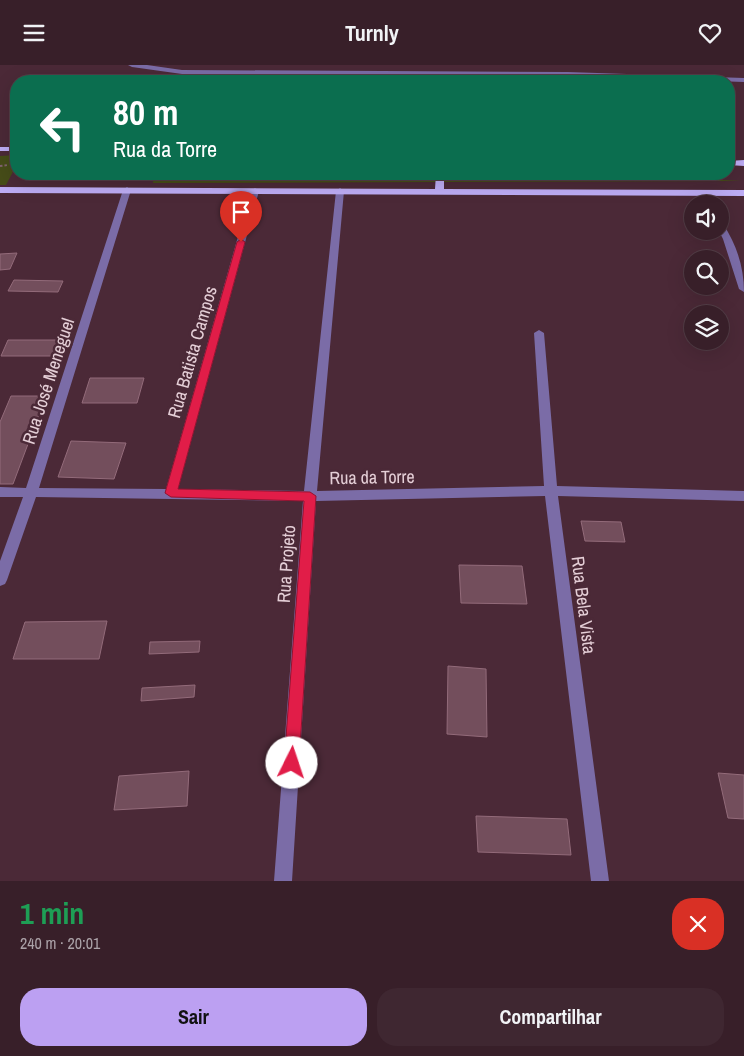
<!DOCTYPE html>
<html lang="pt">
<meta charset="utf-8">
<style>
body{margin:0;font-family:"Archivo Narrow",sans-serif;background:#3f2731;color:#f1f3f6;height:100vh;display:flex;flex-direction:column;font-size:19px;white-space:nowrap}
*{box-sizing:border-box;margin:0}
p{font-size:16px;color:#aba2a8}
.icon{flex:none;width:28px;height:28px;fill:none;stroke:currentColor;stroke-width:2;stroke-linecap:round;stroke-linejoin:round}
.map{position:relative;height:816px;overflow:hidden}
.sheet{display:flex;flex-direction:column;background:#381f29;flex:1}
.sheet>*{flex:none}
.top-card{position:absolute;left:10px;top:10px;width:725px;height:105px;border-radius:20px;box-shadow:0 5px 20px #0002,0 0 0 1px #523d46;background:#0b6e4f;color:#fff;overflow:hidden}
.tools{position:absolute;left:684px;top:130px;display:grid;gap:10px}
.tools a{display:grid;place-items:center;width:45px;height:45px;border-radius:50%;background:#381f29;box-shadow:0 5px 20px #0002,0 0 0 1px #523d46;font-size:25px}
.pin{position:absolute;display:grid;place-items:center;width:42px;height:42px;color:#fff;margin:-51px -21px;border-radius:50% 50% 50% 0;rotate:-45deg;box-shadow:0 0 5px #0007}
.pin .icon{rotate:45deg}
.me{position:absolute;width:55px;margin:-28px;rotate:4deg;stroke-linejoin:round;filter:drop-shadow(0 0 4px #0008)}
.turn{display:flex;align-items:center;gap:18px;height:105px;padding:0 20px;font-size:22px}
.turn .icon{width:65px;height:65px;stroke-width:2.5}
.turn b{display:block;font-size:35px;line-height:42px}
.round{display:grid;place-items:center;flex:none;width:52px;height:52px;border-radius:20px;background:#3f2731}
.summary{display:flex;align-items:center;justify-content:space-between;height:85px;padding:0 20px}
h1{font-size:30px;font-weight:800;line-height:38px;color:#1e9e55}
.button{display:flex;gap:10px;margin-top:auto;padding:10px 20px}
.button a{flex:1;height:58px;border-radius:20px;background:#bca0f2;color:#111;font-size:20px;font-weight:800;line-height:58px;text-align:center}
.button a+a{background:#3f2731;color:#f1f3f6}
header{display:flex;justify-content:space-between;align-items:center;height:65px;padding:0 20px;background:#381f29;font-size:22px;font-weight:800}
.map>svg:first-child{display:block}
.green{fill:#464c18}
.building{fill:#734e5c;stroke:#936b7a}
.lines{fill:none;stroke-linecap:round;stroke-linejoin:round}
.path{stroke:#80626e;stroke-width:2;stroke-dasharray:2.5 2;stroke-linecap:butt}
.minor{fill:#7b6ca7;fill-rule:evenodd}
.major{fill:#bdacf4;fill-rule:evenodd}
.route{fill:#e11d48;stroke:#92132f}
.labels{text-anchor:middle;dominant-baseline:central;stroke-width:5;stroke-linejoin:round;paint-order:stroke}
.street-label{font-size:18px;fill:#e5cfd7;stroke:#4b2937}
</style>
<header><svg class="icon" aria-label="menu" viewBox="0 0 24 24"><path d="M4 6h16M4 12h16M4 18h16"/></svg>Turnly<svg class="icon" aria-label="heart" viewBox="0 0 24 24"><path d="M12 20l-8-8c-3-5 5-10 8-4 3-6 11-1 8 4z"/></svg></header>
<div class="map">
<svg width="744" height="816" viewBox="0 0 744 816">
<rect width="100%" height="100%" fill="#4b2937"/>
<g class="green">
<polygon points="16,90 16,101 6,120 0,120 0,91"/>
<polygon points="154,109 606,109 742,116 153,118"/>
</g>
<g class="building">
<polygon points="17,188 10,204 0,205 0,189"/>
<polygon points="14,215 63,216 58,227 8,226"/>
<polygon points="8,275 66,275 60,291 1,291"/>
<polygon points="90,313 144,313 137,338 82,338"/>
<polygon points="11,331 46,331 13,419 0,419 0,357"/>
<polygon points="71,376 126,378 114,414 58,412"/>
<polygon points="581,456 621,457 625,477 585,476"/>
<polygon points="459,500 522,501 527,539 461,538"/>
<polygon points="107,556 99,594 13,594 25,557"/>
<polygon points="200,576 199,587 149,589 150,577"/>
<polygon points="448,601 486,604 487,672 447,669"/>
<polygon points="195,620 194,632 141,636 142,623"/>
<polygon points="189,706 187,741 114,745 119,711"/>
<polygon points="718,708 744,710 744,754 728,753"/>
<polygon points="476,751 567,754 571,790 478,787"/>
</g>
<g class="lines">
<g class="path">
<polyline points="0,101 8,100"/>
<polyline points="351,110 377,110"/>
</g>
<g class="minor">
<polygon points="128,0 147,0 182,5 568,7 744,13 744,17 568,11 182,9 132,2"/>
<polygon points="127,122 131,125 39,423 166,424 251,126 255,123 259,126 178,424 304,426 336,126 340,123 344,126 317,426 544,421 534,268 539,265 544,268 557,421 744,426 744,436 558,431 609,816 591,816 545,431 316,436 292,816 274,816 303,436 36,432 7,515 5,519 0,521 0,496 23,432 0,432 0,422 26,423 123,125"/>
<polygon points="700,125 703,126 711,139 702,139 696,128"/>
<path d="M720,158L723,159C737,180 744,203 744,227L739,224L723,174L719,166Z"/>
</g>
<g class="major">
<rect x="0" y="82" width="16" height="4"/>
<polygon points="744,95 744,101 729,100 729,96"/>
<polygon points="436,109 444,109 444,124 744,125 744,131 0,128 0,122 435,124"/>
</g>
</g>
<polygon class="route" points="241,174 245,177 178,424 310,427 316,431 299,698 297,703 292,705 286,703 284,698 304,436 171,432 165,428 237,177"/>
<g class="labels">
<g class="street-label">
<text transform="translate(192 287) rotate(-74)">Rua Batista Campos</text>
<text transform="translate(48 316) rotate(-72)">Rua José Meneguel</text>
<text transform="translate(372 412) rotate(-1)">Rua da Torre</text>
<text transform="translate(286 499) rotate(-86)">Rua Projeto</text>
<text transform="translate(584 540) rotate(83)">Rua Bela Vista</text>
</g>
</g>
</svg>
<div class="tools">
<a><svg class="icon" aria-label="sound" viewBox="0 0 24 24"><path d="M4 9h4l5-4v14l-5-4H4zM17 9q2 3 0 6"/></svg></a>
<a><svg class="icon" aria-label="search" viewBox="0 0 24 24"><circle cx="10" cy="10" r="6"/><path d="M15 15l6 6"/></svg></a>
<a><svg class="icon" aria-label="layers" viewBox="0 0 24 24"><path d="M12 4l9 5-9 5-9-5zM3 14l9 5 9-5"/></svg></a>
</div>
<div class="pin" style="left:241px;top:177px;background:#d93025"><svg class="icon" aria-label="arrive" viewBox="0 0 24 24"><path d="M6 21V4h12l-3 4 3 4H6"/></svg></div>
<svg class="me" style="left:292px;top:698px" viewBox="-20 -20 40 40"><circle r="19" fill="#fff"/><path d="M0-13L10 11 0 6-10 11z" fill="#e11d48"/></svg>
<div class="top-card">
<div class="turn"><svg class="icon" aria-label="left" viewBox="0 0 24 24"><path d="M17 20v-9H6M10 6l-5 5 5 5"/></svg><div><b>80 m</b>Rua da Torre</div></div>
</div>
</div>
<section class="sheet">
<div class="summary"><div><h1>1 min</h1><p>240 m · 20:01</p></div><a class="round" style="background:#d93025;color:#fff"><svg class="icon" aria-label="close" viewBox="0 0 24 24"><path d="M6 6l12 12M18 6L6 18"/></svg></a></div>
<div class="button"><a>Sair</a><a>Compartilhar</a></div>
</section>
